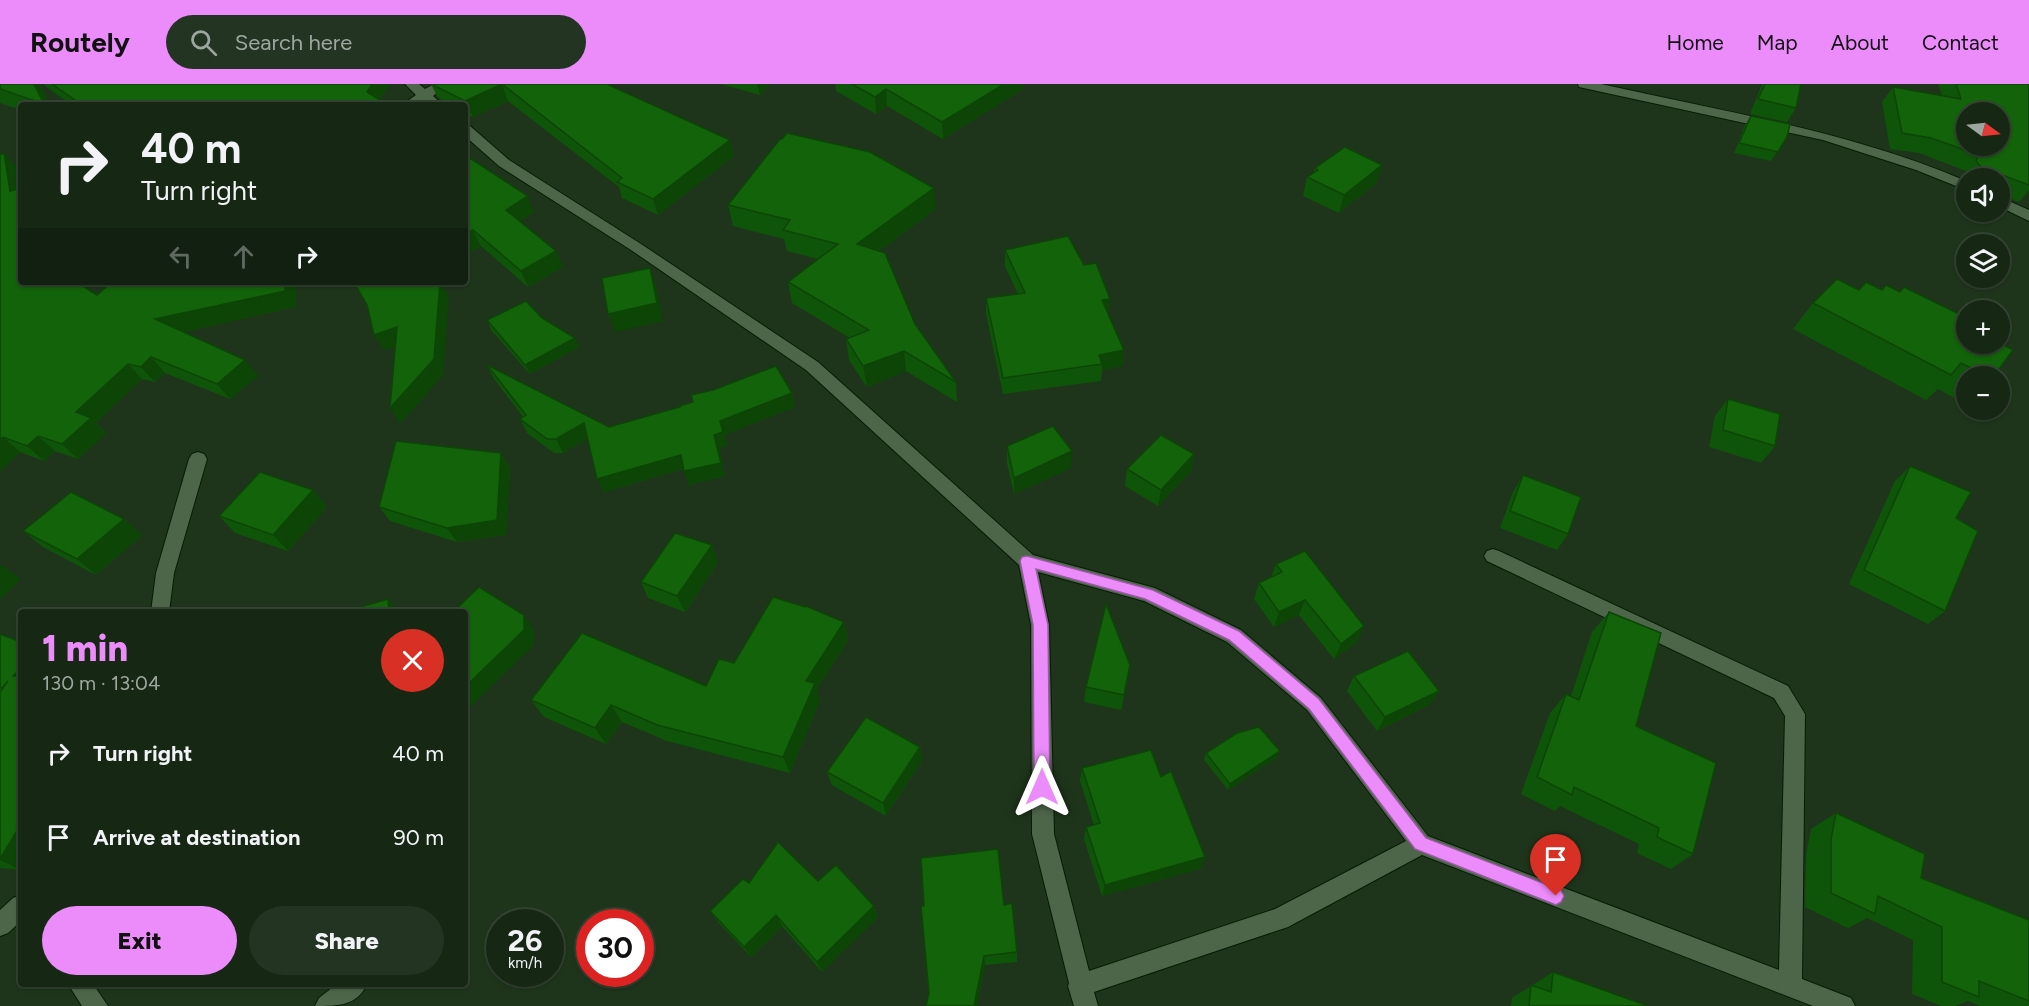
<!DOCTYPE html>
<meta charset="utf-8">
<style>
body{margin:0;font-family:Figtree,sans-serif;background:#233422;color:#f1f3f6;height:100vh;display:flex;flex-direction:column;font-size:22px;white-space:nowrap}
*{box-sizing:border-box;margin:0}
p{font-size:20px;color:#9ea6a0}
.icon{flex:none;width:33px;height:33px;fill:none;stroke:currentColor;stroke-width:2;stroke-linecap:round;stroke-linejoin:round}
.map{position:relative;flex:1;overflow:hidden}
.details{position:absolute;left:18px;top:525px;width:450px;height:378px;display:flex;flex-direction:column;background:#162814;border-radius:6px;box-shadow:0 2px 4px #0004,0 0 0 2px #354434}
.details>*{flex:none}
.hud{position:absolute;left:18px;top:18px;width:450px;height:183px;border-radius:6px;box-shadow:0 2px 4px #0004,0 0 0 2px #354434;background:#162814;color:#f1f3f6;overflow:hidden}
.needle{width:39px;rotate:105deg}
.buttons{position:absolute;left:1956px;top:18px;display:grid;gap:12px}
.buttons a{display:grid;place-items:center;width:54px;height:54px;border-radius:50%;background:#162814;box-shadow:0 2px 4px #0004,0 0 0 2px #354434;font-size:30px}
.speed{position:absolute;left:486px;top:825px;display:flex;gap:12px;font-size:30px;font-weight:700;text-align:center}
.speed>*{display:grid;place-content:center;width:78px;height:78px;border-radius:50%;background:#162814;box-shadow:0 2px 4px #0004,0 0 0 2px #354434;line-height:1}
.speed small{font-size:15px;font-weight:400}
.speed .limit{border:9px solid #d22;background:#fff;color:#111}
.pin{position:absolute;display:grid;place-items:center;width:51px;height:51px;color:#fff;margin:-62px -26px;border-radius:50% 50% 50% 0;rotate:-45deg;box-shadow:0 0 6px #0007}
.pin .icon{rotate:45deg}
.me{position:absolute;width:66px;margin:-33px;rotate:0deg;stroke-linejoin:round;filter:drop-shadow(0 0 4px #0008)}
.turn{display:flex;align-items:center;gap:21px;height:126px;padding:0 24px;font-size:27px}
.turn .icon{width:78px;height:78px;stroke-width:2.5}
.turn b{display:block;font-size:42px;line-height:51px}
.lanes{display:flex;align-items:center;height:57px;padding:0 24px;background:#0003;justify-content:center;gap:30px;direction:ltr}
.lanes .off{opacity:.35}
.round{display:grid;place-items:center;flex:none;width:63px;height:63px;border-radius:32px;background:#233422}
.summary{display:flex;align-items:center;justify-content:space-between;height:102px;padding:0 24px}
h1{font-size:36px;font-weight:800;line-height:45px;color:#ec8cfb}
.action{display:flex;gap:12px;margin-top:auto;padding:12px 24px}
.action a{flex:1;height:69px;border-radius:36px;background:#ec8cfb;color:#111;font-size:24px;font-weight:800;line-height:69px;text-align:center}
.action a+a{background:#233422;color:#f1f3f6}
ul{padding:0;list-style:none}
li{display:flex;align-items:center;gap:18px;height:84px;padding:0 24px}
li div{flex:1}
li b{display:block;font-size:22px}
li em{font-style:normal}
header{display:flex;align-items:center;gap:36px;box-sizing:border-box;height:84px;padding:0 30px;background:#ec8cfb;color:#111}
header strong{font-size:28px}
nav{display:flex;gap:33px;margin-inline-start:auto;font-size:21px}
.search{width:420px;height:54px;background:#233422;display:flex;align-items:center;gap:15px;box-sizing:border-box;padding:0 21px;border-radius:33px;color:#9ea6a0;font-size:22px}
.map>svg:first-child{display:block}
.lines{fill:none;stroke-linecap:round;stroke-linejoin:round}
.minor-casing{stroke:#061c05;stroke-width:2}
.minor{fill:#4d664a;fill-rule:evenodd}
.wall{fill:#0f5509}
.shaded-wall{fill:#0d4507}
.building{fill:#12630a;stroke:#0d4507;stroke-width:1.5;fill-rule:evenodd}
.route{fill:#ec8cfb;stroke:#995ba3;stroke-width:1.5}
</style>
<header>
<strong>Routely</strong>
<div class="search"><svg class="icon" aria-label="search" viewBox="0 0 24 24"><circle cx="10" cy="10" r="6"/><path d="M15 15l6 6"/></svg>Search here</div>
<nav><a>Home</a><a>Map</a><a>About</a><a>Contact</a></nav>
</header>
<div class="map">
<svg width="2029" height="922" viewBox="0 0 2029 922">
<rect width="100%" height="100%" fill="#1e351b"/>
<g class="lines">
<defs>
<g id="minor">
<polygon points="405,0 419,0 425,5 434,0 449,0 433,12 443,21 428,21 424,17 418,21 402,21 416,11"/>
<path d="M1578,0H1601C1725,28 1849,47 1966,97V106L1916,86L1823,56L1579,3Z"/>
<path d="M465,41L470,42L509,76L641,160L818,278L1033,471L1155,504L1241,546L1321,614L1428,752L1779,886L1785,632L1774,614L1487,477L1484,472L1487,467L1493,465L1499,467L1788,602L1805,630L1802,895L1851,914L1855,922H1813L1422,771L1288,843L1094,908L1098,922H1074L1068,902L1069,899L1032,750L1031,541L1019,481L806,286L631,166L499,82L465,52ZM1038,488L1144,517L1227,558L1307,626L1406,757L1275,825L1089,887L1054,750L1049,541Z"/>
<polygon points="2000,113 2029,126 2029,137 2000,123"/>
<polygon points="198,368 204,370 207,375 174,489 169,528 151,528 156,489 189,375 192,370"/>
<polygon points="21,811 21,837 8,849 0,852 0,826 13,814"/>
<polygon points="68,900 93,900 108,922 82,922"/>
<path d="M337,900H367C357,922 338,922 315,922L319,914Z"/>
</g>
</defs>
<use href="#minor" class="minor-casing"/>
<use href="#minor" class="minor"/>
</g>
<g class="wall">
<polygon points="0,0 40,0 50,21 21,21 21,26 0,19"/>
<polygon points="44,0 389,0 380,16 388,21 72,21 45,2"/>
<polygon points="431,0 607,0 734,72 658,131 622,114 619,103 508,17 473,33 465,30 465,21 448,21 445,19 437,12"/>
<polygon points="720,0 770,0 760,11"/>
<polygon points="835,0 1023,0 1023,5 943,55 887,22 876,30 836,7"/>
<polygon points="1762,0 1801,0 1796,24 1787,38 1750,30"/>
<polygon points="1938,0 2029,0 2029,108 2028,107 2019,118 2000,110 2000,94 1966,94 1966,97 1963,93 1966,87 1919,69 1890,65 1882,18 1893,3 1942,11"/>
<polygon points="1751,32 1787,53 1771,77 1734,69 1745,41"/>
<polygon points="0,71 18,85 21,104 21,198 97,211 112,198 296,198 296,223 183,248 258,292 230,315 165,289 155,298 142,295 96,339 106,349 78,375 55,367 44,377 20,368 0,388"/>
<polygon points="465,71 534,128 520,137 556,167 563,183 528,203 481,162 465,171"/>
<polygon points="1382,81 1376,99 1339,129 1303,112 1307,93 1313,90 1315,84"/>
<polygon points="728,121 936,125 879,167 915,240 956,298 957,318 906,287 867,303 849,276 846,255 850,254 792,219 788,198 818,175 787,167 784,155 733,142"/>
<polygon points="1005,166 1108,230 1124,266 1122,282 1102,286 1101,297 1003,310 986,230 986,214 1018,210 1005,182"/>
<polygon points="1882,206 1956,237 1994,292 1966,292 1966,320 1938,305 1926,316 1793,245 1813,219"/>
<polygon points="542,234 579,263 530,290 491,246 487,236"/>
<polygon points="487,281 609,343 795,323 724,351 728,362 719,364 725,392 689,401 684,385 604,408 588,354 563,369 554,369 527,349 520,335 523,333 494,295"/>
<polygon points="1728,315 1775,362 1761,379 1709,363 1715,332"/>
<polygon points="1007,362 1071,384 1014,410 1007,379"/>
<polygon points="501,369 510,384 506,451 457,458 390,437 379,423"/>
<polygon points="1194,370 1191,387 1158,422 1125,402 1127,385"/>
<polygon points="1910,382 1956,434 1945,527 1928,540 1849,500 1895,397"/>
<polygon points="1523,391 1568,450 1557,466 1500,444 1513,408"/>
<polygon points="313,406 327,423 288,467 235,449 219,432"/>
<polygon points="23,447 142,451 96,491 43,463"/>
<polygon points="712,461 718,478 685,528 648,514 641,498"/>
<polygon points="1276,480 1357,558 1334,575 1299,531 1274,543 1254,515 1259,499 1271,493"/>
<polygon points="1609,528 1636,642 1693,770 1671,785 1637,769 1639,760 1560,722 1555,727 1521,710 1550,629 1566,610 1571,612 1592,548"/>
<polygon points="844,538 848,556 817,605 820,616 790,689 667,657 622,638 606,660 544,633 531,616 706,602 734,579"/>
<polygon points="0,550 21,558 21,786 0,784"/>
<polygon points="1354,592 1439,607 1429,621 1377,647 1347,607"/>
<polygon points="1128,596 1121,626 1084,618 1086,603"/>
<polygon points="920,663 922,676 886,732 832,701 827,688"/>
<polygon points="1206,669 1276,674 1228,706 1204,676"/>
<polygon points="1082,684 1205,773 1200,785 1102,812 1084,755 1086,743 1094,741 1080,697"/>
<polygon points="1836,729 1921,794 2029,836 2029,922 1980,922 1968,917 1955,922 1941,922 1912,910 1913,856 1867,834 1848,844 1805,823 1806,770 1811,745"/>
<polygon points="818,797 874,822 878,833 822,888 782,842 751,873 718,838 710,827 749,799"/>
<polygon points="1004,821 1017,868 1017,878 985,881 977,922 926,922 929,909 924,822"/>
<polygon points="1553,888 1648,922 1511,922 1512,914"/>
</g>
<g class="shaded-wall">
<polygon points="34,0 40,0 50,21 44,21 44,20"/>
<polygon points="372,0 389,0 377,21 367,8"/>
<polygon points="502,0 508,17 473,33 465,17"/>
<polygon points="757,0 770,0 760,11"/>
<polygon points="1004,0 1023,0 1023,5 943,55 942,38"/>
<polygon points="886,5 887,22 876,30 875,13"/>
<polygon points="730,56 734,72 658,131 653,115"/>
<polygon points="4,69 18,85 21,104 10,107"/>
<polygon points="1382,81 1376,99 1339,129 1344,111"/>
<polygon points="934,104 936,125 860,181 857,160"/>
<polygon points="528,112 534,128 513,142 506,126"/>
<polygon points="473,146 481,162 465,171 465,150"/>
<polygon points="556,167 563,183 528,203 521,187"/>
<polygon points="650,184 656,202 663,237 616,248 608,230"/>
<polygon points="285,198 296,198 296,223 169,251 155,235"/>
<polygon points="440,198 449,213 443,291 400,340 390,324"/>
<polygon points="1110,215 1108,231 1102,216"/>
<polygon points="397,243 407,259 384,266 374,251"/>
<polygon points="575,254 579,263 530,290 525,281"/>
<polygon points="1124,266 1122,282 1102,286 1102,280 1099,271"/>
<polygon points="904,267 906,287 867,303 863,282"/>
<polygon points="151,273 165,289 155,298 141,283"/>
<polygon points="245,276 258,292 230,315 217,300"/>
<polygon points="128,280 142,295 96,339 106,349 78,375 62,360 76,328"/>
<polygon points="792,309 795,323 724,351 728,362 719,364 725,392 689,401 684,387 714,351 720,337"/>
<polygon points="584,339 591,353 563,369 556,355"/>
<polygon points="38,352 55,367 44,377 27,362"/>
<polygon points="3,353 20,368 0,388 0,356"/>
<polygon points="1072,367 1071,384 1014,410 1014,394"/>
<polygon points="501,369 510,384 506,451 457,458 447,444"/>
<polygon points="1194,370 1191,387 1158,422 1161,406"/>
<polygon points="681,371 687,384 604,408 597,395"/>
<polygon points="313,406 327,423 288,467 273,451"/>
<polygon points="124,435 142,451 96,491 77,475"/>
<polygon points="712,461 718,478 685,528 677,512"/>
<polygon points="2,481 20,495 0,516 0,483"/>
<polygon points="388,515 399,528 389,528"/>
<polygon points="1305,516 1299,531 1274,543 1279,528"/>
<polygon points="524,531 534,546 534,561 465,628 465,603"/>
<polygon points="844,538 848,556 817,605 820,616 790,689 783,673 806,597"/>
<polygon points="1364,542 1357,558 1334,575 1341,560"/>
<polygon points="21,584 21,597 13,592"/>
<polygon points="1439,607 1429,621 1377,647 1385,633"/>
<polygon points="611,621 622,638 606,660 595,644"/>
<polygon points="920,663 922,676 886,732 883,719"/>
<polygon points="1280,667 1276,674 1228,706 1230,700"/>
<polygon points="21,740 21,786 0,776"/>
<polygon points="1205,773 1200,785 1102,812 1105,801"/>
<polygon points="874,822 878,833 822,888 817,878"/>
<polygon points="776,831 782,842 751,873 744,863"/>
<polygon points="984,872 985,881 977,922 974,922"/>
</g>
<g class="building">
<polygon points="0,0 34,0 44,20 0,5"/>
<polygon points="52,0 372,0 367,8 388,21 82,21"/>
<polygon points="433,0 607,0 730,56 653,115 617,98 622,94 502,0 465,17 437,3"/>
<polygon points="852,0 1004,0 942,38 886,5 875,13"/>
<polygon points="1765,0 1801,0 1796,24 1758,15"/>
<path d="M1956,0H2029V101L1981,83L1976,77L1979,71L1931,54L1902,49L1893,3L1961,15ZM1966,28H2000V62H1966Z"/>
<polygon points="1751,32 1790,40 1787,53 1778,68 1739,59"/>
<polygon points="787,49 870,68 934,104 857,160 885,169 915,240 956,298 904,267 863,282 846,255 869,246 788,198 838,160 783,146 790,136 728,121 780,55 782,55"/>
<polygon points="1345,63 1382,81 1344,111 1307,93 1318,86 1315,84"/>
<polygon points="4,69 10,107 21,104 21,160 17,161 21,164 21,198 76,198 97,211 112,198 285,198 285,207 155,235 245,276 217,300 151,273 141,283 128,280 76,328 91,334 62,360 38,352 27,362 3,353 0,356 0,71"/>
<polygon points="465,71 528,112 506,126 556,167 521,187 473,146 465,150"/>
<polygon points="1068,152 1084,181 1096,179 1110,215 1102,216 1124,266 1099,271 1102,280 1003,294 986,214 1025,209 1005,166"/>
<polygon points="650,184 657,219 608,230 602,194"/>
<polygon points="1837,195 1859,206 1866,198 1882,206 1886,201 1900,208 1904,203 1961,231 1956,237 1966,242 1966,260 2000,259 2013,266 1994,292 1987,292 1961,279 1951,291 1813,219"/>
<polygon points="354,198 440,198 434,275 390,324 397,243 374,251 367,221"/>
<polygon points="526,217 542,234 575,254 525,281 487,236"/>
<polygon points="487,281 609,343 680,323 679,322 693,318 691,311 713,306 776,282 792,309 720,337 723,348 714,351 721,379 684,387 681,371 597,395 584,339 556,355 547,355 520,335 526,331"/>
<polygon points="1728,315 1780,330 1775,362 1723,346"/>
<polygon points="1053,342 1072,367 1014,394 1007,362"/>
<polygon points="1161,351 1194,370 1161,406 1127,385"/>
<polygon points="396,357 501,369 497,436 447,444 379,423"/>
<polygon points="1910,382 1971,408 1956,434 1978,447 1945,527 1864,486"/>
<polygon points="260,388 313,406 273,451 219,432"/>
<polygon points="1523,391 1581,413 1568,450 1510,427"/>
<polygon points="71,408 124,435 77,475 23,447"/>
<polygon points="675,449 712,461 677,512 641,498"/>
<polygon points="1305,467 1364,542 1341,560 1305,516 1279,528 1259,499 1282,488 1276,480"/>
<polygon points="479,503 524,531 524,546 465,603 465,528 453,528"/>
<polygon points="773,513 805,523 806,522 844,538 806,597 815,599 783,673 657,641 611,621 595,644 531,616 582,549 706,602 719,575 734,579"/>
<polygon points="388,515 389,528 354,528 354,525"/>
<polygon points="1106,520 1130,581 1124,611 1086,603"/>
<polygon points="1609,528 1661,549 1636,642 1716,679 1693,770 1657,753 1659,744 1574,703 1572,711 1537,693 1566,610 1579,616"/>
<polygon points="0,550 21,558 21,584 13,592 21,593 21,740 0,775 0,608 8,597 2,604 0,603"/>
<polygon points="1408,567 1439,607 1385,633 1354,592"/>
<polygon points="866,633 920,663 883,719 827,688"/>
<polygon points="1259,643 1280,667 1230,700 1206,669 1237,649"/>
<polygon points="1151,666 1161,693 1171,687 1205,773 1105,801 1086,743 1100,739 1082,684"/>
<polygon points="1836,729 1925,770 1921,794 2029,836 2029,917 1979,897 1979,913 1942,898 1942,843 1878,812 1875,830 1831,809 1831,755"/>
<polygon points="778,758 818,797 836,781 874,822 817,878 776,831 744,863 710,827 743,795 749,799"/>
<polygon points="998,765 1004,821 1012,819 1017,868 984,872 974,922 926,922 929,909 921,822 924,822 921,774"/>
<polygon points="1553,888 1648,922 1529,922 1531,901 1551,908"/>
</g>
<polygon class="route" points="1027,472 1153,506 1239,547 1319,615 1426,754 1561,806 1564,812 1561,818 1556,821 1415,765 1309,625 1229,556 1145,515 1036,485 1048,541 1050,703 1048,709 1042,711 1036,709 1034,703 1033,541 1020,477 1022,473"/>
</svg>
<div class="buttons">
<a><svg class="needle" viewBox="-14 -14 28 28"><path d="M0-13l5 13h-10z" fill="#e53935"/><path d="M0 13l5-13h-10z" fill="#9ea6a0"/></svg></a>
<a><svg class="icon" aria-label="sound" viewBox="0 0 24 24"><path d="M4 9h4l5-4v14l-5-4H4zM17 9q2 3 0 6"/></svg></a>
<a><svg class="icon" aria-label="layers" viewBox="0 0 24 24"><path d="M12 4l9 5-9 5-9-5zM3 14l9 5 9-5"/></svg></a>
<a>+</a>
<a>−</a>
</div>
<div class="speed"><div>26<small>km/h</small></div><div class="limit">30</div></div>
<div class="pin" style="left:1556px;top:812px;background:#d93025"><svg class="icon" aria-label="arrive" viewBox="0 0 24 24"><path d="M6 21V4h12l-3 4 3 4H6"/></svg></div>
<svg class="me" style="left:1042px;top:703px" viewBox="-20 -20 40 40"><path d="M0-17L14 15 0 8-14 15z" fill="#ec8cfb" stroke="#fff" stroke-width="4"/></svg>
<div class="hud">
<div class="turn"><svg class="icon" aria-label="right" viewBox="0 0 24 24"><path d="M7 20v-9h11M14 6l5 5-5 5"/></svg><div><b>40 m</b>Turn right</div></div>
<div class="lanes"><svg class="icon off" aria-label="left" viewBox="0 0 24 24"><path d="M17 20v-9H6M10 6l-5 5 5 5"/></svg><svg class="icon off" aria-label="ahead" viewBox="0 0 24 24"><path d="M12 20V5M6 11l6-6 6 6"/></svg><svg class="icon" aria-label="right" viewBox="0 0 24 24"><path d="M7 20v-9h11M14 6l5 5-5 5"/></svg></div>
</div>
<section class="details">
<div class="summary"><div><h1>1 min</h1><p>130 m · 13:04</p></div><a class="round" style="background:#d93025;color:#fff"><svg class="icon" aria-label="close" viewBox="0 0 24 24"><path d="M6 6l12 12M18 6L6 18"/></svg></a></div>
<ul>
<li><svg class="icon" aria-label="right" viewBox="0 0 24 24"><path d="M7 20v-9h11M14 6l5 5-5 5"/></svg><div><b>Turn right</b></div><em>40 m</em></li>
<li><svg class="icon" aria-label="arrive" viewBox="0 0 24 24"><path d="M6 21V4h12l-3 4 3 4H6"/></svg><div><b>Arrive at destination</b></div><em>90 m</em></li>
</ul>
<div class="action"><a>Exit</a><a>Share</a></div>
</section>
</div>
